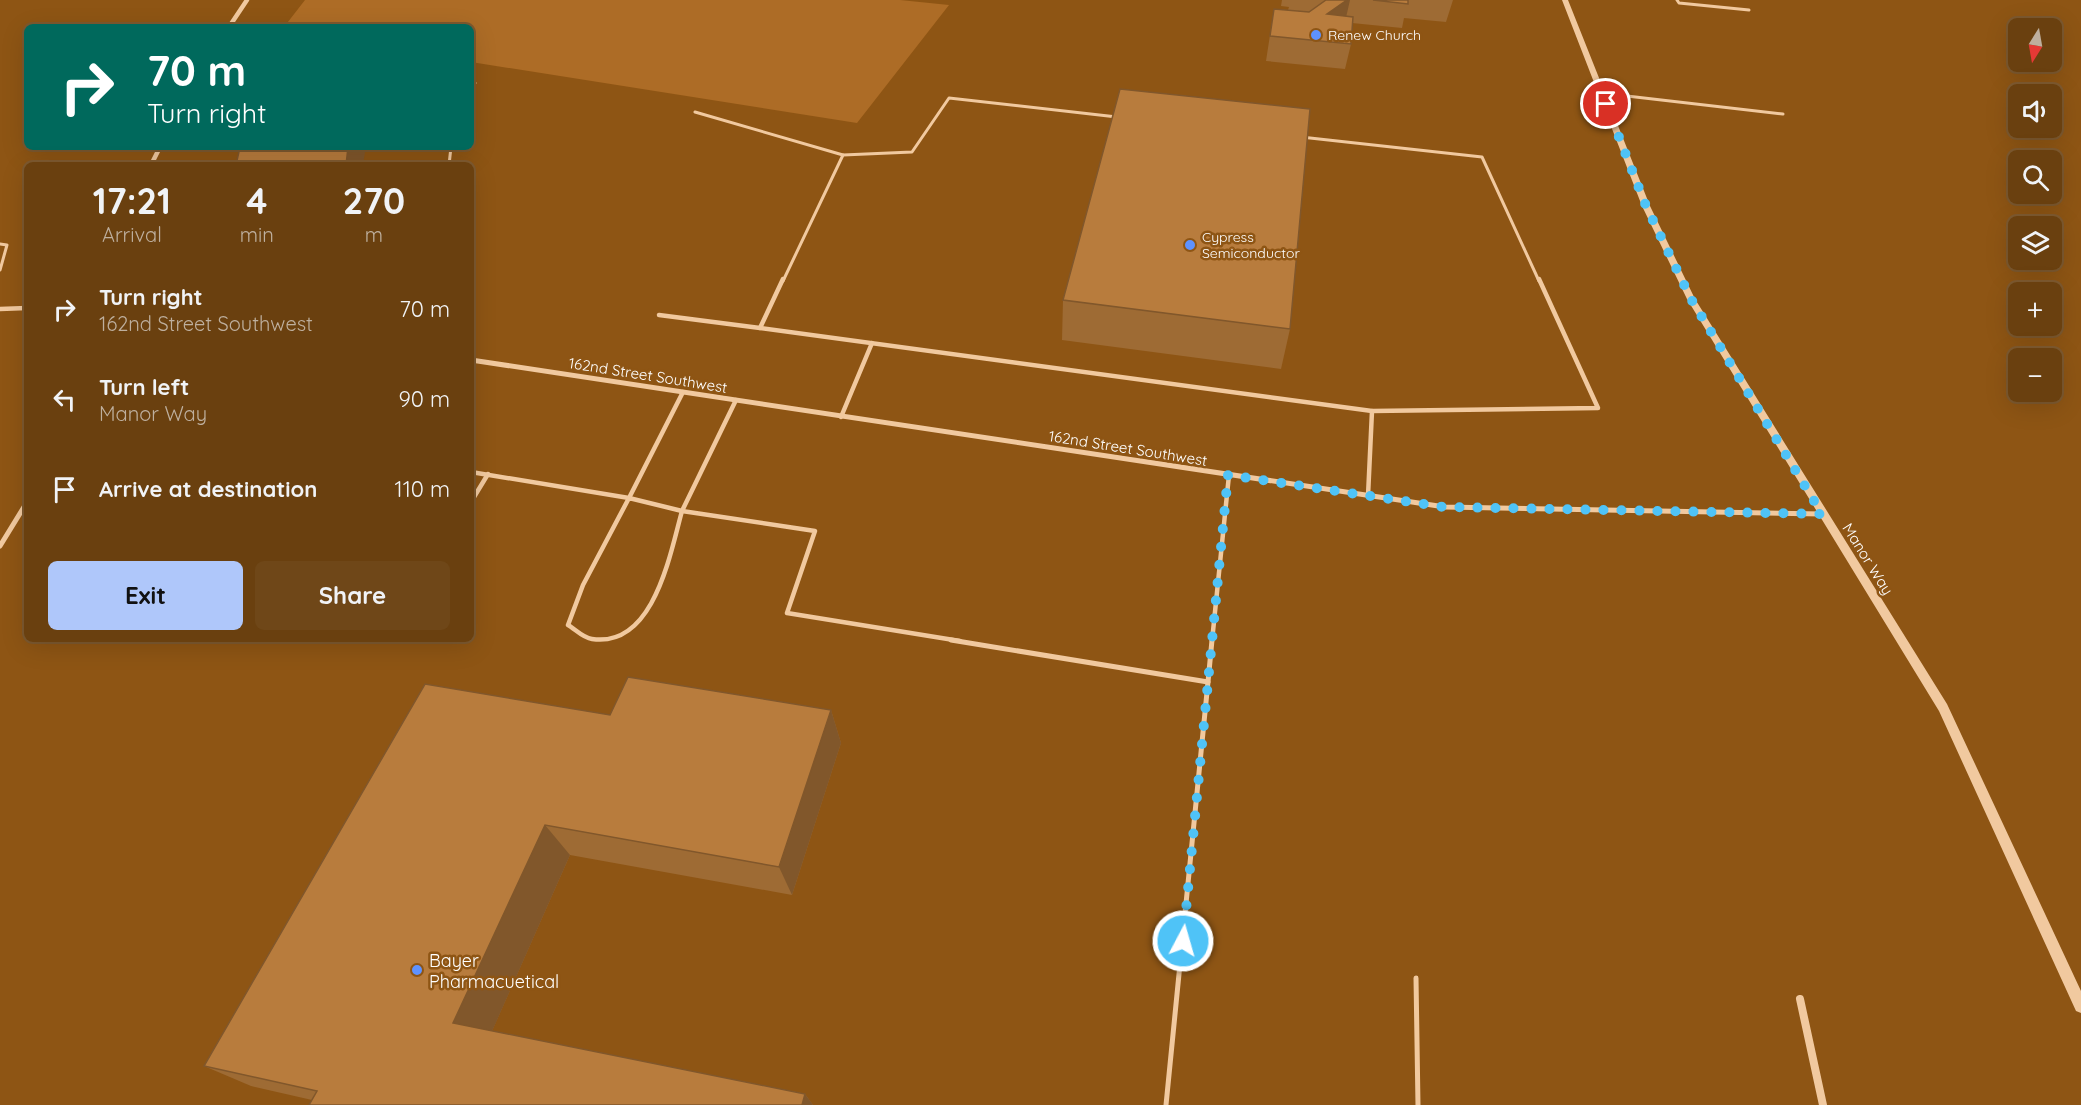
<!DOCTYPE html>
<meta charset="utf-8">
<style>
body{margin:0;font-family:Quicksand,sans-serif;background:#6f4718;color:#f1f3f6;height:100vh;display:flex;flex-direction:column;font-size:22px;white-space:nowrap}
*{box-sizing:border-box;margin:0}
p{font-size:20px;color:#beaf9e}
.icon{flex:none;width:33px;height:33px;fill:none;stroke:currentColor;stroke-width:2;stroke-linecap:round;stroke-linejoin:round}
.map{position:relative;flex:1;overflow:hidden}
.sheet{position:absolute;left:24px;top:162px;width:450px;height:480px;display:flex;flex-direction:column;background:#6a400f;border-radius:9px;box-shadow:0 6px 24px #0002,0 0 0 2px #7d592f}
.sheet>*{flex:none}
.guide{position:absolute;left:24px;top:24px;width:450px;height:126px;border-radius:9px;box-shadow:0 6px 24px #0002,0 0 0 2px #7d592f;background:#00695c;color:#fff;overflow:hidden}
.needle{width:39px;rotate:191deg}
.buttons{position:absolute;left:2008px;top:18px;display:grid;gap:12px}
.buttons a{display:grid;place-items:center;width:54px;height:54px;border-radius:9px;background:#6a400f;box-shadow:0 6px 24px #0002,0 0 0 2px #7d592f;font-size:30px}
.pin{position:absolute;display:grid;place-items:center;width:51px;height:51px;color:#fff;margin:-26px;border:3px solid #fff;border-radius:50%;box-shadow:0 2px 6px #0007}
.me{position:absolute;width:66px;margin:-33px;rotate:6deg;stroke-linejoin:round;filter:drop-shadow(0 0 4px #0008)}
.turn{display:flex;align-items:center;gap:21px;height:126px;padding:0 24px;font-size:27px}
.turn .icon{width:78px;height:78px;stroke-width:2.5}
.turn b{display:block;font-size:42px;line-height:51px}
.eta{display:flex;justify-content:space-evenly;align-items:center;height:102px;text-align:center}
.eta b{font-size:36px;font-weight:700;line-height:42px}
.action{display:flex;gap:12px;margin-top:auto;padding:12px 24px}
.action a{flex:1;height:69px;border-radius:9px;background:#afc7fa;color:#111;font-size:24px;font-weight:700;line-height:69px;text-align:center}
.action a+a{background:#6f4718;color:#f1f3f6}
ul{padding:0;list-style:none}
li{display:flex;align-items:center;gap:18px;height:90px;padding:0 24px}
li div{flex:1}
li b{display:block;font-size:22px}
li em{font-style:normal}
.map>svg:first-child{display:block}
.green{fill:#ad6c26}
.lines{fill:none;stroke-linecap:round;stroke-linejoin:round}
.service-far2{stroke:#f1c99f;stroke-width:3}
.service-far1{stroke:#f1c99f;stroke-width:4.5}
.service{stroke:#f1c99f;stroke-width:5}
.minor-far2{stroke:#f1c99f;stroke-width:4.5}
.minor-far1{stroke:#f1c99f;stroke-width:5}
.minor{stroke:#f1c99f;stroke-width:8}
.tertiary{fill:#f1c99f;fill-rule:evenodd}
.wall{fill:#9e6b34}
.shaded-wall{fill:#81572b}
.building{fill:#b87c3d;stroke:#81572b;stroke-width:1.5}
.route{stroke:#4fc3f7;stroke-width:10;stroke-dasharray:0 18}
.poi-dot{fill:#5e92ff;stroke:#8e5514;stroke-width:2}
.labels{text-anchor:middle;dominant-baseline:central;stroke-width:5;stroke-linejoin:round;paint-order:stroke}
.far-poi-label{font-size:14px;fill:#fff;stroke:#8e5514;text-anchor:start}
.street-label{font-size:15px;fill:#fff;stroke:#8e5514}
.near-poi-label{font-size:18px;fill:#fff;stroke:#8e5514;text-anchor:start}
</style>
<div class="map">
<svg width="2081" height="1105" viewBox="0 0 2081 1105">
<rect width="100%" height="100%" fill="#8e5514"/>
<polygon class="green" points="305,0 900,0 949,5 857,123 471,62 471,27 284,27"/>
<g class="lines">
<g class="service-far2">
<polyline points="1677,0 1679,3 1749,10"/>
<polyline points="471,83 475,83 471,87"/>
<polyline points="1601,93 1783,114"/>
<polyline points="695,112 843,155"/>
<polyline points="1301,137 1482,157 1539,281"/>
<polyline points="449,165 451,147"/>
<polyline points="0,244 7,245 0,270"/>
<polyline points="783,281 843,155 912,152 949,98 1117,117"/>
</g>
<g class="service-far1">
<polyline points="783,279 760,328 1372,411 1368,496"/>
<polyline points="0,309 27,308"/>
<polyline points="659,315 760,328"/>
<polyline points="736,400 682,511 815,531 787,613 960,641"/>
<polyline points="1372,411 1598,408 1539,279"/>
<polyline points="841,417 872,343"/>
<polyline points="471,472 629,498 683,392"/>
<path d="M629,498L682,511C670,554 654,648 592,639C583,638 575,629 568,625L583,585Z"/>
<polyline points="471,502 488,474"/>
<polyline points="1212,641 1229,475"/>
</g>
<g class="service">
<polyline points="951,640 1208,682 1212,640"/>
<polyline points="1416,978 1418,1105"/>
<polyline points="1166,1105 1208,682"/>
</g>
<g class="minor-far2">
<polyline points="229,27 247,0"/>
<polyline points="151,165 160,147"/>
</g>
<g class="minor-far1">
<polyline points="471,360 1445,507 1822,514"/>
<polyline points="0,546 27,502"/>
</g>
<polyline class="minor" points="1800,999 1823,1105"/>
<polygon class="tertiary" points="1562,0 1568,0 1650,206 1695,299 1947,704 2081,991 2081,1013 2076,1011 1939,711 1687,299 1642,206"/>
</g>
<g class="wall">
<polygon points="1282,0 1453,0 1446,22 1404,18 1402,28 1352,23 1351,44 1345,69 1266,61 1274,9 1288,10 1289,7 1281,6"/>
<polygon points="1063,300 1290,329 1281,369 1062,340"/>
<polygon points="831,710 841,743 792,895 570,855 492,1031 805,1094 813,1105 309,1105 312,1100 251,1086 204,1066 610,715"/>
</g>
<g class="shaded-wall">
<polygon points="1347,0 1350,0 1345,22 1327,14"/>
<polygon points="348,147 362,147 365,152 363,165 346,165"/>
<polygon points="831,710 841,743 792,895 779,867"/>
<polygon points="545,825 570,855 486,1045 453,1023"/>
<polygon points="805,1094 813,1105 802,1105"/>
</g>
<g class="building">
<polygon points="1326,0 1347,0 1327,14 1353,17 1351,44 1270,36 1274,9 1309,12"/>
<polygon points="1373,0 1408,0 1408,4"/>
<polygon points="1120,89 1310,109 1290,329 1063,300"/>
<polygon points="240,147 348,147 346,165 236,165"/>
<polygon points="628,677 831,710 779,867 545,825 453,1023 805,1094 802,1105 309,1105 317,1091 204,1066 425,684 610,715"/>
</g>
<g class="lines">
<polyline class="route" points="1183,941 1228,475 1444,507 1822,514 1691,299 1646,206 1606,104"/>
</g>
<g class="poi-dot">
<circle cx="1316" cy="35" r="6"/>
<circle cx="1190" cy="245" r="6"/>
<circle cx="417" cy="970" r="6"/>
</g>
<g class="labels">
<g class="far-poi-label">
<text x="1328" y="35">Renew Church</text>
<text x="1202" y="237">Cypress<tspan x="1202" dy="16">Semiconductor</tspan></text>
</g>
<g class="street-label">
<text transform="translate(648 375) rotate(9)">162nd Street Southwest</text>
<text transform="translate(1128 448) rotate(9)">162nd Street Southwest</text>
<text transform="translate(1868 559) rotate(58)">Manor Way</text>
</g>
<g class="near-poi-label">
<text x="429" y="960">Bayer<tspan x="429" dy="21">Pharmacuetical</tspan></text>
</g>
</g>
</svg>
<div class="buttons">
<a><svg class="needle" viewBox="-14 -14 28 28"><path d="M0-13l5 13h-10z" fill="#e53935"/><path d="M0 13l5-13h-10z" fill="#beaf9e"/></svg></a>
<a><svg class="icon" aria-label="sound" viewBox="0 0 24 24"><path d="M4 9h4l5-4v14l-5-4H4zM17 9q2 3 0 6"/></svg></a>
<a><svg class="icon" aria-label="search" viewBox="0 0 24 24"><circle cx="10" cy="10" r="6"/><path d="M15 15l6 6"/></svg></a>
<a><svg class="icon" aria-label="layers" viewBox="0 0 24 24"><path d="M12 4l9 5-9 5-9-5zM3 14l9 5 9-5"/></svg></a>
<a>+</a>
<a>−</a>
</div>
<div class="pin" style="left:1606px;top:104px;background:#d93025"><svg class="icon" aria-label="arrive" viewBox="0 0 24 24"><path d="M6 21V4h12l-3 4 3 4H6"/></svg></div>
<svg class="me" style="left:1183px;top:941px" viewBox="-20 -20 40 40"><circle r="17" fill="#4fc3f7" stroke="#fff" stroke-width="3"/><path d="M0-11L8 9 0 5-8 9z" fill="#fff"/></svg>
<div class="guide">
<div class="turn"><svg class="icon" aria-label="right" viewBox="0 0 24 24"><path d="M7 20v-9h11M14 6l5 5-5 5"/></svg><div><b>70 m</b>Turn right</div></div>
</div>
<section class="sheet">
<div class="eta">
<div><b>17:21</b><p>Arrival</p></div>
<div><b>4</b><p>min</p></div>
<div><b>270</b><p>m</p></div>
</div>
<ul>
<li><svg class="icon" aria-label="right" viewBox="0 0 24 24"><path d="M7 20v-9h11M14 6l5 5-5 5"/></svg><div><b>Turn right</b><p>162nd Street Southwest</p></div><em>70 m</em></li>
<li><svg class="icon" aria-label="left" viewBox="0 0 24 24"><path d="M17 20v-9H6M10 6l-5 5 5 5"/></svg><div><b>Turn left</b><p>Manor Way</p></div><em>90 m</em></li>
<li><svg class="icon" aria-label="arrive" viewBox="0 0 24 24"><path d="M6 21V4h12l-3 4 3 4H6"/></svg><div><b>Arrive at destination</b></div><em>110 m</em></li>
</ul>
<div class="action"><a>Exit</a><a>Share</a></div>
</section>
</div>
